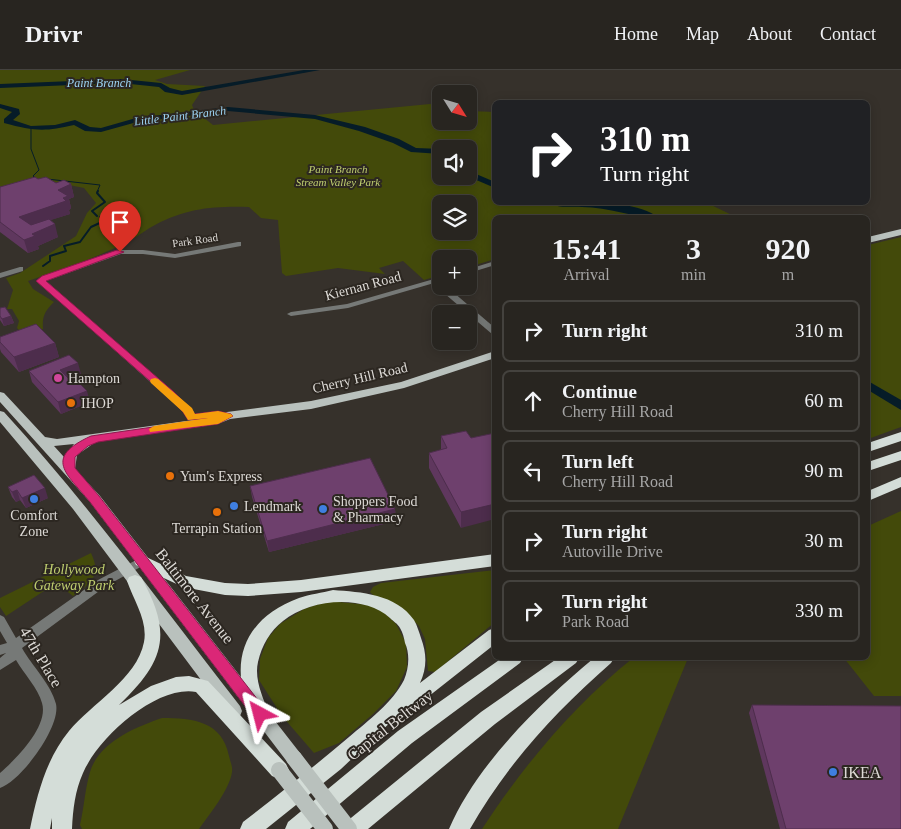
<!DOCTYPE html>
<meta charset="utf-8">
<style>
body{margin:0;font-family:Georgia,serif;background:#302d29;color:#f1f3f6;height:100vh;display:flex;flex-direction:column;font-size:19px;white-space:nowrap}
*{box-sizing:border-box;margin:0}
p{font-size:16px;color:#a5a5a5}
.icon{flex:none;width:28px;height:28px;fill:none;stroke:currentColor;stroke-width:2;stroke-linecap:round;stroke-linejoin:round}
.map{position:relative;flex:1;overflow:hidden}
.drawer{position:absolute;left:492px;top:145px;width:378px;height:445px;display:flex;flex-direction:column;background:#282520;border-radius:8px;box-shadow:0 2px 12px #0003,0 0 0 1px #44423e}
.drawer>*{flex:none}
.guide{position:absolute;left:492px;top:30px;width:378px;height:105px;border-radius:8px;box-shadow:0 2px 12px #0003,0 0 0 1px #44423e;background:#202124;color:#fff;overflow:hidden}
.needle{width:32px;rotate:127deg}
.buttons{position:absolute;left:432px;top:15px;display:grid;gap:10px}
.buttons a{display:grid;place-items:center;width:45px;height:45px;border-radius:8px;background:#282520;box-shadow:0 2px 12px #0003,0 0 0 1px #44423e;font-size:25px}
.pin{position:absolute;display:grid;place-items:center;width:42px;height:42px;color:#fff;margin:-51px -21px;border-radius:50% 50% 50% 0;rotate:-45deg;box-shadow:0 0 5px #0007}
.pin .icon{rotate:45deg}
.me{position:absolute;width:55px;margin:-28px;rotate:322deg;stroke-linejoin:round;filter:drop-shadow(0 0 4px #0008)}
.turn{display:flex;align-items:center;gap:18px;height:105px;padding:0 25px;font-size:22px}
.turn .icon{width:65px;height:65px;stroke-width:2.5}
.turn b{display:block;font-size:35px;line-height:42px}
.eta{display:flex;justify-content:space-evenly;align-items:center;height:85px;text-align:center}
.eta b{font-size:30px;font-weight:800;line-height:35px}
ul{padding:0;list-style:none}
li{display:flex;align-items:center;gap:15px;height:62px;margin:0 10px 8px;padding:0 15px;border:2px solid #44423e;border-radius:8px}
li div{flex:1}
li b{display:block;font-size:19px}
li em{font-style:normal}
header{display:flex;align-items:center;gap:30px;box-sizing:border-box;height:70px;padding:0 25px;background:#282520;border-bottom:1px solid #44423e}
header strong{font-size:24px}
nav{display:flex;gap:28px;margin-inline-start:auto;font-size:18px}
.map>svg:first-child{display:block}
.green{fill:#434a0a;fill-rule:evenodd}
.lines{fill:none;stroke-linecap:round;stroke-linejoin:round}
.stream-far1{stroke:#061c28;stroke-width:1}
.stream{stroke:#061c28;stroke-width:2}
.river{fill:#061c28;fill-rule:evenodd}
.minor{fill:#767977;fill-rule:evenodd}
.major{fill:#b9c1bd;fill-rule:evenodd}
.highway{fill:#d4ddd8;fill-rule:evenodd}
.major-bridge{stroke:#b9c1bd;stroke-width:16}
.wall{fill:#5f375e}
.shaded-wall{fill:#4d2d4c}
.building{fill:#6e406d;stroke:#4d2d4c}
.route{fill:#db2777;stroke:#8e194d}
.slow{fill:#f59e0b}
.hotel-dot{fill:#d1479c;stroke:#2c2721;stroke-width:2}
.food-dot{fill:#e8710a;stroke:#2c2721;stroke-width:2}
.shop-dot{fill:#3f7fe0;stroke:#2c2721;stroke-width:2}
.labels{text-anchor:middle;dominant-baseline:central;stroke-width:4;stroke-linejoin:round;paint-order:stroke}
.far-park-label{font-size:11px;font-style:italic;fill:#bfce6f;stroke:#2c2721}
.far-street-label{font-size:11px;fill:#dddad6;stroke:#2c2721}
.far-water-label{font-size:12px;font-style:italic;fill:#9cd3f3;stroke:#2c2721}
.street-label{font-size:14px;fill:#dddad6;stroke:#2c2721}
.poi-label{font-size:14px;fill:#dddad6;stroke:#2c2721;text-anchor:start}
.park-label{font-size:14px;font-style:italic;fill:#bfce6f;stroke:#2c2721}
.near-street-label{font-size:16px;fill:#dddad6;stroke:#2c2721}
.near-poi-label{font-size:16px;fill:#dddad6;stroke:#2c2721;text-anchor:start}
</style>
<header>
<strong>Drivr</strong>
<nav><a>Home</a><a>Map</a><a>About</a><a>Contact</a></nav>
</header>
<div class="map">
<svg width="901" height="759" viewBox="0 0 901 759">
<rect width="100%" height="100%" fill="#36312b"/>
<g class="green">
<path d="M0,0H190L155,10L167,14L205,16L192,35L194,40L213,55L430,34L441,36V51H469V41L495,42V132L707,133L736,147L495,148V189L469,197V189H441V205L424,210L403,191L379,198L385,204L338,198L286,206L282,203L278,150L261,148L249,137C214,136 187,138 155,155C147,159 140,165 132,169C100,187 63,199 28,211L33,219L54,232C45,241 42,246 43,259L24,266L17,258L19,251L12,239H7L13,220L6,208L20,203L76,166L87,143L96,133L84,118L69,115L0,126ZM441,79H469V106H441ZM441,134H469V161H441Z"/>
<polygon points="901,167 901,357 868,369 868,175"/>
<polygon points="901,441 901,626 874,626 844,588 868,588 868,456"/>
<path d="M91,483C102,506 91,513 73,526L56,513L6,546L0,537V528Z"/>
<polygon points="495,500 495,552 435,602 428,601 425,569 419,556 400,537 374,526 370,522 373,517 381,513"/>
<polygon points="328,531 370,535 385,543 396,554 406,573 407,597 396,621 373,644 339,673 314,683 282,646 259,610 260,589 268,568 280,554 304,539"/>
<path d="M633,588H688L618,759H482C522,697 575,634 633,588Z"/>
<path d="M162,648C193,648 222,651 229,686C230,691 233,697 232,702C230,719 209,745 199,759H82L80,755C84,738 85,719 90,702C99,672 136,657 162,648Z"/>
</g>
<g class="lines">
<g class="stream-far1">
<polyline points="31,58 31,79 39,100 33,106 37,109"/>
<polyline points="47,109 100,115 97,122"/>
</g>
<g class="stream">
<polyline points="97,146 92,141 105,132 97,123 98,121"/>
<polyline points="43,196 50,191 50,186 66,181 64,176 80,172 91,157 104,151 100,147"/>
</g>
<g class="river">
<polygon points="304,0 320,0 182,25 165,22 159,17 121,13 0,18 0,14 121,9 161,13 170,18 182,21"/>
<path d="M0,34L19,39L20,44L13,50L31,56L55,55L75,50L90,57L101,58L136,48L228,37L315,45L365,57L399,69L416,78L442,79L441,84L411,82L393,73L359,61L315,49L228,41L137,52L101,62L85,61L74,55C44,62 34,61 4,53V49L12,42L0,38Z"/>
<polygon points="469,101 495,112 495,118 467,106 469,106"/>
<path d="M548,132C578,132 635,129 659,148C634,148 609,137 582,137C571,136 557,139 548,132Z"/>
<polygon points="868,311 901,330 901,340 868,320"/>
</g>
<g class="minor">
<polygon points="238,172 241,172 241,176 175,188 143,184 121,184 46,211 191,338 197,347 192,350 189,349 184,342 37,211 43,206 120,180 143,180 175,184"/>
<polygon points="495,191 495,195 469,203 469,199"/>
<polygon points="20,197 23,197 23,201 0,208 0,203"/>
<polygon points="441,207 441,211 348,238 291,246 287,244 291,242 347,234"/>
<polygon points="438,214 441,214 441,216 446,216 495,258 495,265 492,264 438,218"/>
<path d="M142,487L146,488L148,491L146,494L106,516L22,578C32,596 51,614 56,634C61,657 21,711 0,718V703C16,689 49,656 42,633C38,618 24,604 16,590L0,600V588L6,583L0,585V575L7,573L0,561V545L4,547L16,568L98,510Z"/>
</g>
<g class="major">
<polygon points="901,159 901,165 868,173 868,167"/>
<path d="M495,281V288L404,318L311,339L230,349L218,354L97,371L77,385L75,399L100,426L300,683L303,688L300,693L294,696L288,693L90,432L0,332V322L4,323L45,367L57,369L215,347L227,342L311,331L401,312ZM74,374L64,387L54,376Z"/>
<path d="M0,341L4,342C89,435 163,537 240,636L242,641L240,646L234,648L228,646L73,439L0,352Z"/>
</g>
<g class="highway">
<polygon points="901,362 901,371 868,382 868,373"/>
<polygon points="901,381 901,390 868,401 868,392"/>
<polygon points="901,407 901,417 868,431 868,421"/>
<polygon points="495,484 495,496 301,522 248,526 225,525 183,517 136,495 134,491 136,487 142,485 186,506 225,513 248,514 301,510"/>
<path d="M135,505L141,507C173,564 165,591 119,635L151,616L176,607L189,606L208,611L286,694L289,700L286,706L279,709L272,706L196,622C156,615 98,668 83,703C75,721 73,739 72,759H52V748L50,759H30C37,725 46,689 69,661C91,634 137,609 144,572C148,551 134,531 127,511L129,507Z"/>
<path d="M333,520C361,522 396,524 414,550C417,555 419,562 421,568C427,584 427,598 420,613L489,560L495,558V574L405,645L396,647L341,699L266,759H240L243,752C279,724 315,696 349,667C368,651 393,632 404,610C409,598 410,584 405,573C404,568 403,563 400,558C398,554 393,551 390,548C363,524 310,529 283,551C270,561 262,575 258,592C254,609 263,628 269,643L267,648L260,651L253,648C227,595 242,549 299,528C310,524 322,523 333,520Z"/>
<polygon points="502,588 523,588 520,593 412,673 310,759 285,759 288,752 398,661"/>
<polygon points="558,588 579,588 576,593 495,654 368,759 343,759 346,752 481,642"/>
<path d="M594,588H614L611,593C555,642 507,694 470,759H449C477,694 540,633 594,588Z"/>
</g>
<g class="major-bridge">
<polyline points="294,688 349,759"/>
<polyline points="279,700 325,759"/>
</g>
</g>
<g class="wall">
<polygon points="38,109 56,113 71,114 74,127 69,129 71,138 69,140 70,144 50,150 58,167 38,176 39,179 28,183 0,162 0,117"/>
<polygon points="0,238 11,246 14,253 4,256 0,250"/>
<polygon points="0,267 55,273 59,287 19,302 1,282 0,279"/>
<polygon points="29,301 81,304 69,309 90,332 61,344 32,312"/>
<polygon points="466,361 461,458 429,398 429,383 441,380 441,366"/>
<polygon points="250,416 395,439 396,451 269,482 252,427"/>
<polygon points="8,417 48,428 26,438 20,430 16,432 12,427"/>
<polygon points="752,635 901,759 780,759 749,643"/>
</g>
<g class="shaded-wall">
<polygon points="71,114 74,127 69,129 71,138 69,140 70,144 23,159 19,147 58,120"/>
<polygon points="55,154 58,167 38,176 39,179 28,183 24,170 32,164"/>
<polygon points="11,246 14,253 4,256 2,249"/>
<polygon points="55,273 59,287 19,302 14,287"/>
<polygon points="78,293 81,304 63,311 60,300"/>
<polygon points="87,321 90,332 61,344 58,332"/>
<polygon points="45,418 48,428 26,438 22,428"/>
<polygon points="17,420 20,430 16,432 12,422"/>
<polygon points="495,434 495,449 461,458 461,442"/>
<polygon points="395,439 396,451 269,482 267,471"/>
</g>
<g class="building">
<polygon points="35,107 38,109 46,107 56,113 64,110 71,114 58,120 68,126 63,128 66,131 19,147 31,155 49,149 55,154 32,164 35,166 24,170 0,152 0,117"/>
<polygon points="5,237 11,246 2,249 0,246 0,238"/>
<polygon points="36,254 55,273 14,287 0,272 0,267"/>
<polygon points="69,285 78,293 60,300 72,312 76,310 87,321 58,332 29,301"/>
<polygon points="466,361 471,368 495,363 495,434 461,442 429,383 447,378 441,366"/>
<polygon points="370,388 395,439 267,471 250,416"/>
<polygon points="34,405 45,418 22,428 17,420 12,422 8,417"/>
<polygon points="752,635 901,636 901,759 786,759"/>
</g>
<path class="route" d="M117,180L124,182L46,211L174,322L195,344L218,341L231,344L233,346L218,354L98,372L88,376L75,387V398L99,426L265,639L267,644L265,648L260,650L254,648L90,432C66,403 43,388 91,366L215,348L188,350L183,342L167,326L36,211L42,206Z"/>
<polygon class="slow" points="155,308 158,309 192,338 195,344 218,341 231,344 233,346 218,354 150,362 149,359 154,356 208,348 188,350 183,342 151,313 150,311 151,309"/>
<circle class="hotel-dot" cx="58" cy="308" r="5"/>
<g class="food-dot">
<circle cx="71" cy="333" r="5"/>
<circle cx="170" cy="406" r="5"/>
<circle cx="217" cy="442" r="5"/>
</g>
<g class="shop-dot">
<circle cx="34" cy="429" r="5"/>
<circle cx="234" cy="436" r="5"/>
<circle cx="323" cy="439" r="5"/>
<circle cx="833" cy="702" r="5"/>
</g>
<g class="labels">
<g class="far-park-label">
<text x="338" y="99">Paint Branch<tspan x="338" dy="13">Stream Valley Park</tspan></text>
</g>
<g class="far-street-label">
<text transform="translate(195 170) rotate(-8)">Park Road</text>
</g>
<g class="far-water-label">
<text x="99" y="13">Paint Branch</text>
<text transform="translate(180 46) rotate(-7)">Little Paint Branch</text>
</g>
<g class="street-label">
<text transform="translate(363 216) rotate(-15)">Kiernan Road</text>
<text transform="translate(360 308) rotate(-13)">Cherry Hill Road</text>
</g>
<g class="poi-label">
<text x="68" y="308">Hampton</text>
<text x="81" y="333">IHOP</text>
<text x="180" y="406">Yum's Express</text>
<text x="333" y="431">Shoppers Food<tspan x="333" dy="16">&amp; Pharmacy</tspan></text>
<text x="244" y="436">Lendmark</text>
<text x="34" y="445" text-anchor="middle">Comfort<tspan x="34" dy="16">Zone</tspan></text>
<text x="217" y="458" text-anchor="middle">Terrapin Station</text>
</g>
<g class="park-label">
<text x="74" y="499">Hollywood<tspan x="74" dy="16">Gateway Park</tspan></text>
</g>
<g class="near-street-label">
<text transform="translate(195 526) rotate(52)">Baltimore Avenue</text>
<text transform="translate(41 587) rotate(59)">47th Place</text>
<text transform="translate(390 655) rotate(-38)">Capital Beltway</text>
</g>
<g class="near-poi-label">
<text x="843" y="702">IKEA</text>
</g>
</g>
</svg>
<div class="buttons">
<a><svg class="needle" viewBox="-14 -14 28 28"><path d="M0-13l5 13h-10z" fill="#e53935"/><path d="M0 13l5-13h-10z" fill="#a5a5a5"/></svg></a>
<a><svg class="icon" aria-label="sound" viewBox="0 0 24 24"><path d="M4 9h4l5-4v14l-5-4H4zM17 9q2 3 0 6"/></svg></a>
<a><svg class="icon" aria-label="layers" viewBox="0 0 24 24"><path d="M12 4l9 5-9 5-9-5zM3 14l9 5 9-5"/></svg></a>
<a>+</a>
<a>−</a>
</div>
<div class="pin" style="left:120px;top:182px;background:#d93025"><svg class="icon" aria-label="arrive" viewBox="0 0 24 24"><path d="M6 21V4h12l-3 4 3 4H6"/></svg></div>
<svg class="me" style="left:260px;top:644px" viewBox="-20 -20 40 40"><path d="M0-17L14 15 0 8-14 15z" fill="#db2777" stroke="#fff" stroke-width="4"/></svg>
<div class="guide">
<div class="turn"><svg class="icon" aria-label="right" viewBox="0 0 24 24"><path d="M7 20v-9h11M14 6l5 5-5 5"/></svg><div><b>310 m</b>Turn right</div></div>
</div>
<section class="drawer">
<div class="eta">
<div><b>15:41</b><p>Arrival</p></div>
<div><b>3</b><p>min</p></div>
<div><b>920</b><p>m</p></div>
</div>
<ul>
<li><svg class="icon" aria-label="right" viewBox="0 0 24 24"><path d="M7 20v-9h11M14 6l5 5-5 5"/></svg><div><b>Turn right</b></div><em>310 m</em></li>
<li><svg class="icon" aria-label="ahead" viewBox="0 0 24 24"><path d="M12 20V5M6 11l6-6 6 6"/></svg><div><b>Continue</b><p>Cherry Hill Road</p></div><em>60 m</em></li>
<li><svg class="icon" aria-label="left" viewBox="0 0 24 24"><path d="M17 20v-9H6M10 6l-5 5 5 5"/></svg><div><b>Turn left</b><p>Cherry Hill Road</p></div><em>90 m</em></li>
<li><svg class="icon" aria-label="right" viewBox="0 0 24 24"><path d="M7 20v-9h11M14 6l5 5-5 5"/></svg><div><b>Turn right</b><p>Autoville Drive</p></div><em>30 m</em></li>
<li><svg class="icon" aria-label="right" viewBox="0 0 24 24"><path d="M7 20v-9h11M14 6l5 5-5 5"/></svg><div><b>Turn right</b><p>Park Road</p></div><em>330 m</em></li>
</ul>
</section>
</div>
